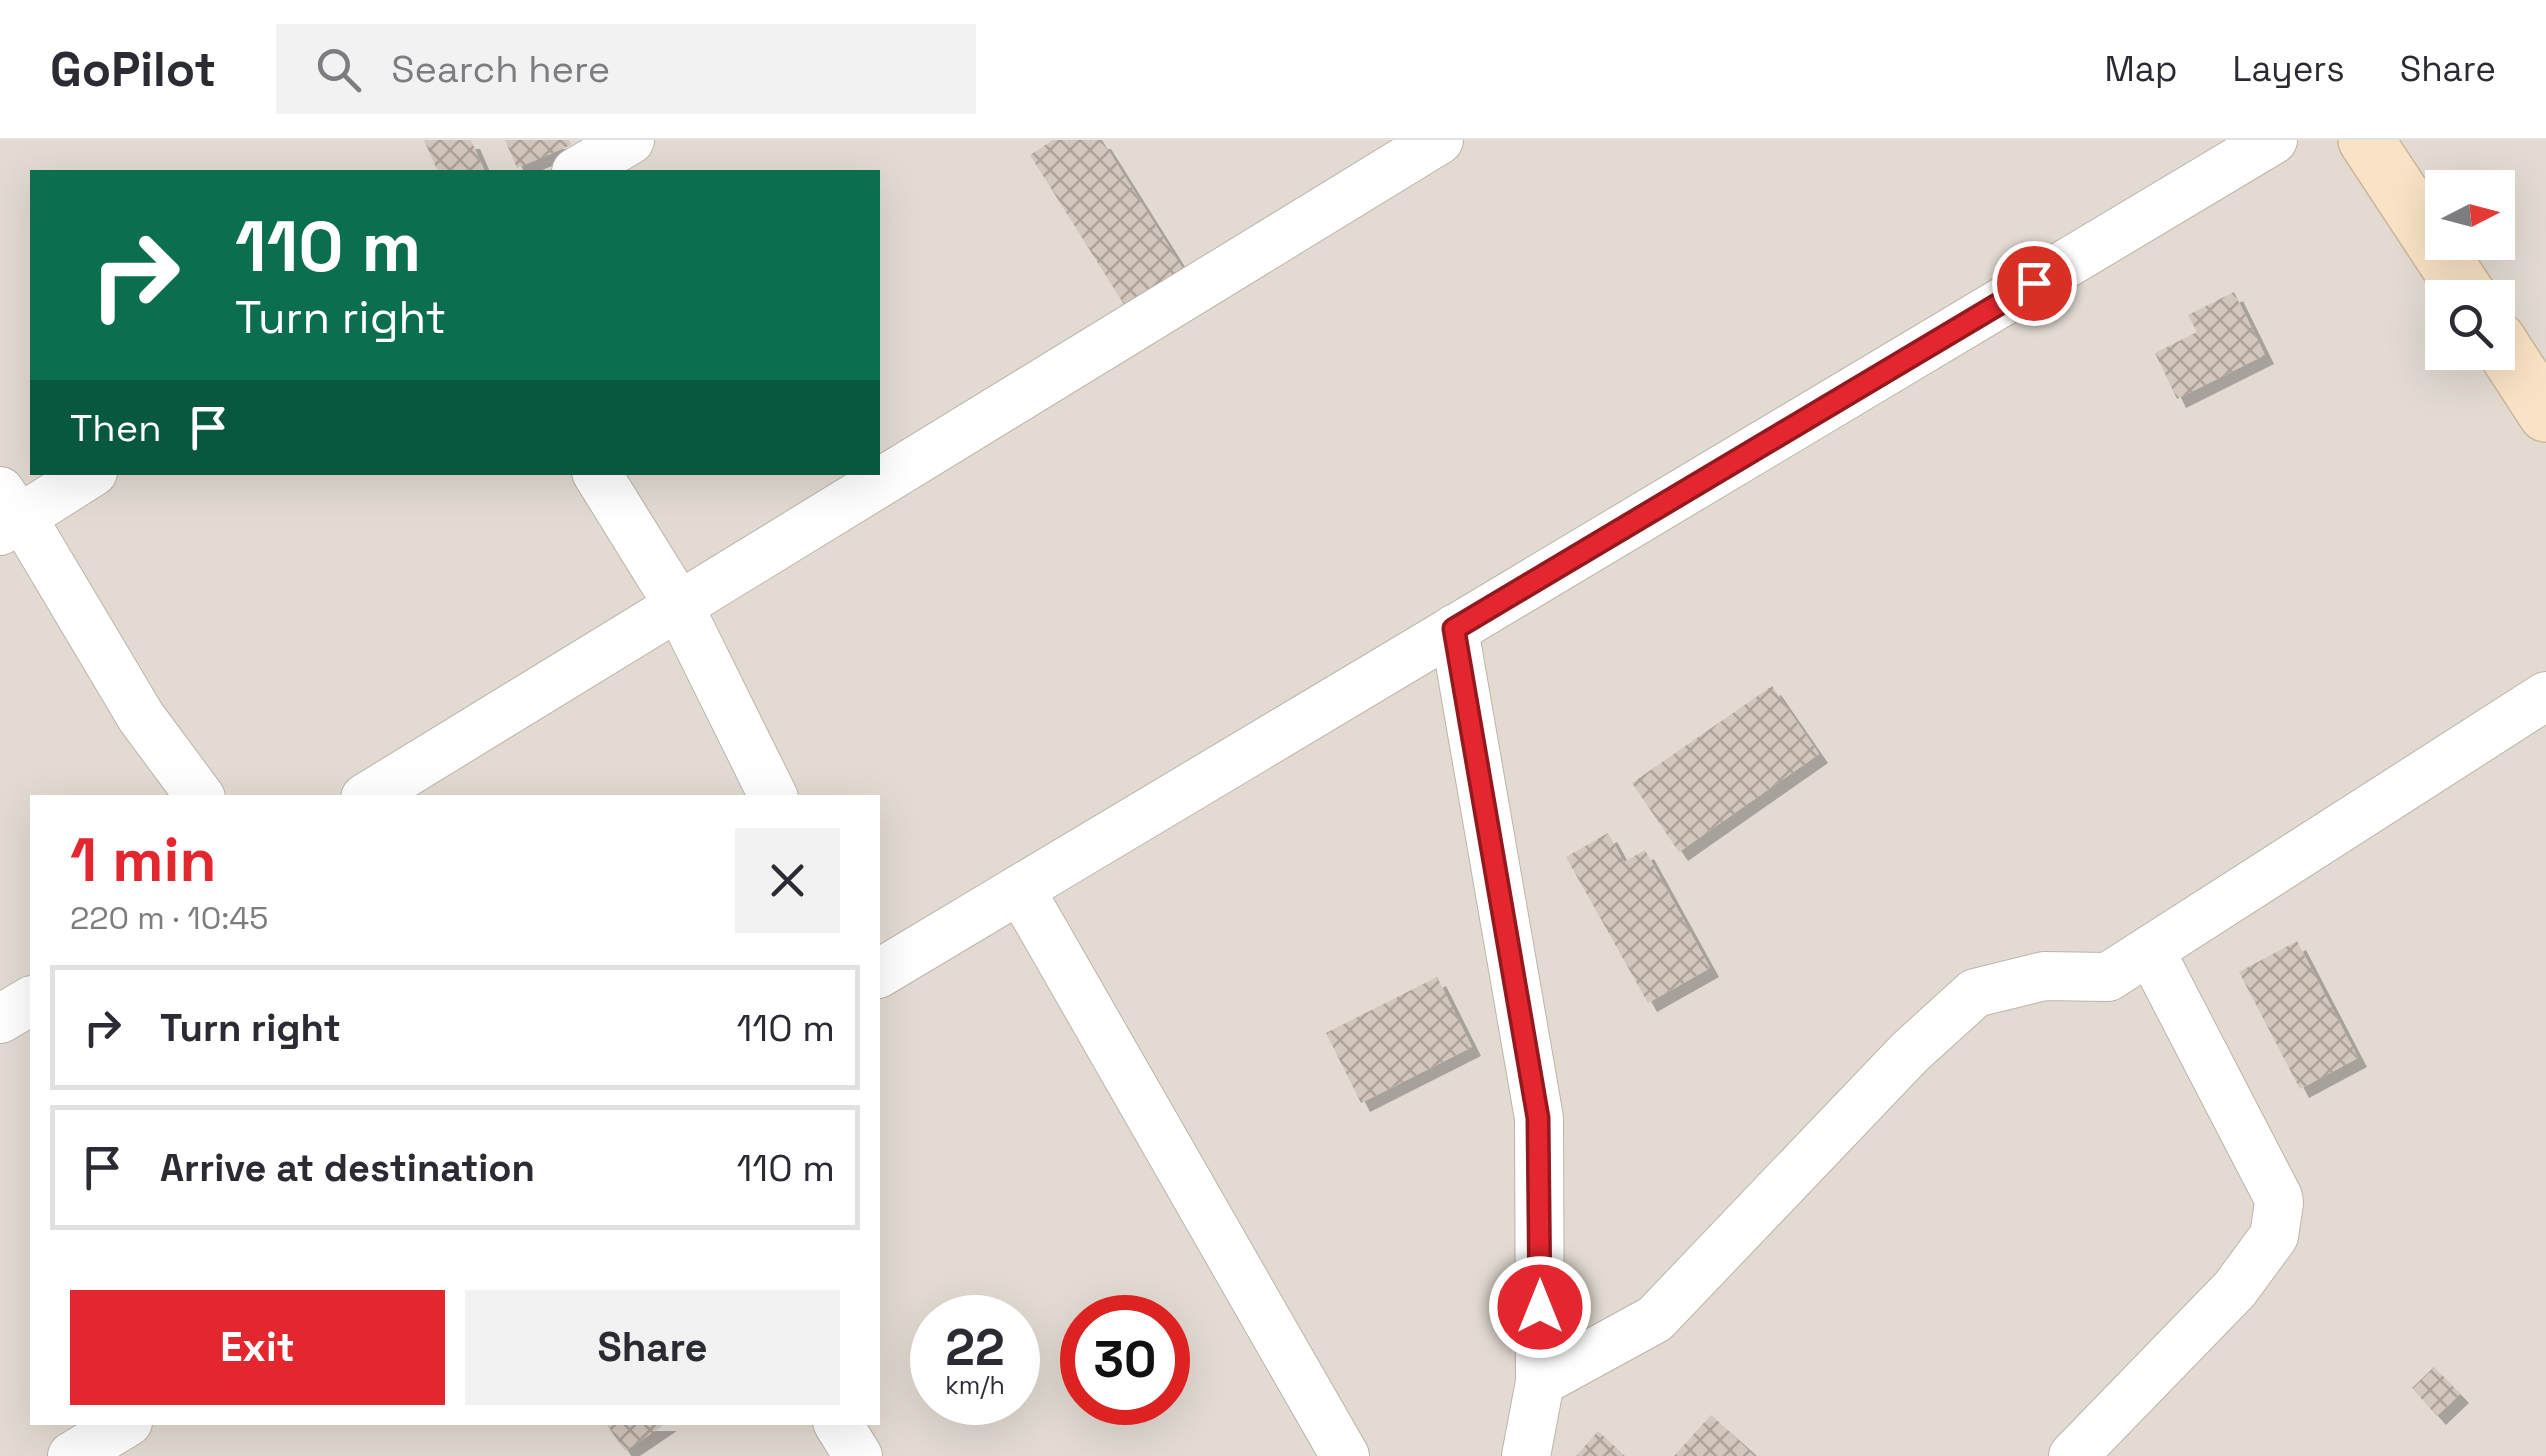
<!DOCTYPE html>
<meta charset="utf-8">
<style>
body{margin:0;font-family:"Space Grotesk",sans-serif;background:#f2f2f3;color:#2b2b33;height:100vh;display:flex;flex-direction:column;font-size:38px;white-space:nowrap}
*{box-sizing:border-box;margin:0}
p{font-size:32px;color:#7c7c81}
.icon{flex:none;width:55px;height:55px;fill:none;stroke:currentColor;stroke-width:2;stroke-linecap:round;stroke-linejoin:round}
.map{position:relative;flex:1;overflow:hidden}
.details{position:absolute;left:30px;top:655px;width:850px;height:630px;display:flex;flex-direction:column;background:#fff;border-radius:0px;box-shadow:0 10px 40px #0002}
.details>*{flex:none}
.banner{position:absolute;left:30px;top:30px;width:850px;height:305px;border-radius:0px;box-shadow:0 10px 40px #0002;background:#0b6e4f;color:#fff;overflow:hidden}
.needle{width:65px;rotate:84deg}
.buttons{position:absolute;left:2425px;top:30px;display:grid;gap:20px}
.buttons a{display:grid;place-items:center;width:90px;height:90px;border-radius:0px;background:#fff;box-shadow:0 10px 40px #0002;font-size:50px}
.speed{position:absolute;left:910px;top:1155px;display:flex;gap:20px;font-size:50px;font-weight:700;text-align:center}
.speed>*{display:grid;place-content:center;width:130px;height:130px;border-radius:50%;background:#fff;box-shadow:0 10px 40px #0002;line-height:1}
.speed small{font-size:25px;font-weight:400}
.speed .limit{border:15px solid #d22;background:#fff;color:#111}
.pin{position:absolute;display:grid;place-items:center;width:85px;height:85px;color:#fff;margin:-42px;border:5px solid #fff;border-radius:50%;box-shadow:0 2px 10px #0007}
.me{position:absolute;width:110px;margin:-55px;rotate:0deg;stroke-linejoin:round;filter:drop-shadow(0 0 8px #0008)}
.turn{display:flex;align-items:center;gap:35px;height:210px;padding:0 40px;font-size:45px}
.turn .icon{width:130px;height:130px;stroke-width:2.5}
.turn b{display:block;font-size:70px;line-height:85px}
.then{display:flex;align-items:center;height:95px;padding:0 40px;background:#0003;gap:20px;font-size:38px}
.round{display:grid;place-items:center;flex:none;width:105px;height:105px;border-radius:0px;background:#f2f2f3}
.overview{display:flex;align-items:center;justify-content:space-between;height:170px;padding:0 40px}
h1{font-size:60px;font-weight:700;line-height:75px;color:#e4262e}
.action{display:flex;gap:20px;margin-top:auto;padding:20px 40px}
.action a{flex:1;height:115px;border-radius:0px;background:#e4262e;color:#fff;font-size:40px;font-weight:700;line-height:115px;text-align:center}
.action a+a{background:#f2f2f3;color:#2b2b33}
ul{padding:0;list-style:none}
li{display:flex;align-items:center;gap:30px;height:125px;margin:0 20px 15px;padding:0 20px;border:5px solid #e1e1e2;border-radius:0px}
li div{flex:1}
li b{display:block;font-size:38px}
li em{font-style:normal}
header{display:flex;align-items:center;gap:60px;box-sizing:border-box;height:140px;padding:0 50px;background:#fff;border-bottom:2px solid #e1e1e2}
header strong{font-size:48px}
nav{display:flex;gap:55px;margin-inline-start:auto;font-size:35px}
.search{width:700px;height:90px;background:#f2f2f3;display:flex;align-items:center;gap:25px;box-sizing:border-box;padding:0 35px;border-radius:0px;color:#7c7c81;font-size:38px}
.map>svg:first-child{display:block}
.residential{fill:#e3dbd2;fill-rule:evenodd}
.building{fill:url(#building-cross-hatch);filter:url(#shadow)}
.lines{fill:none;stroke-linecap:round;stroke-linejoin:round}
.street-casing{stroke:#bdb3aa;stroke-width:50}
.secondary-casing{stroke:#ceb69a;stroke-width:58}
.street{stroke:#fff;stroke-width:48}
.secondary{stroke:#f9e2c5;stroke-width:55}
.route-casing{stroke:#94191e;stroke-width:25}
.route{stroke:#e4262e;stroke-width:18}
</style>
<header>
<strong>GoPilot</strong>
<div class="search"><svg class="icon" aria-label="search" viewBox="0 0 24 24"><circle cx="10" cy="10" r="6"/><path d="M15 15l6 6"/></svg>Search here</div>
<nav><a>Map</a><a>Layers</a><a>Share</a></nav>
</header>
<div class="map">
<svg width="2546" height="1316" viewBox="0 0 2546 1316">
<defs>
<pattern id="building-cross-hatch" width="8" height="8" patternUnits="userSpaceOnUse" patternTransform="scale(2.5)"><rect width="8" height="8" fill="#d3c6bd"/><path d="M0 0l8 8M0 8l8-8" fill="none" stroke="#ada29a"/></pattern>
<filter id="shadow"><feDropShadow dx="9" dy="9" stdDeviation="0" flood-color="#0004"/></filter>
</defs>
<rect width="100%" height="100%" fill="#f0eae4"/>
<path class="residential" d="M0,0H2546V1316H0ZM32,32H878V332H32ZM2442,48H2498V102H2442ZM2442,158H2498V212H2442ZM32,658H878V1282H32ZM932,1178H1018V1262H932ZM1082,1178H1168V1262H1082Z"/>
<g class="building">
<polygon points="424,0 471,0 485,32 438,32"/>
<polygon points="505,0 569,0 571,5 517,28"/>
<polygon points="1053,0 1102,0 1183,129 1125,166 1030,15"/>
<polygon points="2234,152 2265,215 2177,259 2155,213 2197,192 2188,175"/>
<polygon points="1772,546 1819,614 1679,712 1632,643"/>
<polygon points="1608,693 1624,722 1645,710 1710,828 1648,863 1566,717"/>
<polygon points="2297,801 2358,918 2300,949 2239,832"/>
<polygon points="1437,837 1472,907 1361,963 1326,893"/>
<polygon points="2434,1227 2460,1254 2437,1276 2412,1248"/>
<polygon points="1711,1275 1757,1316 1674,1316"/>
<polygon points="605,1282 668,1282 625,1311"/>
<polygon points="1598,1291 1625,1316 1576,1316"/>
</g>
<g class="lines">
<defs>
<g id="street">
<polyline points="576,32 630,0"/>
<polyline points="596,332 679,466 774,658"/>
<polyline points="0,351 13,370 22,377 141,577 201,658"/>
<polyline points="0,391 93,332"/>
<polyline points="1454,489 1539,978 1540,1242 1526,1316"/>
<polyline points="365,658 1439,0"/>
<polyline points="1020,749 1345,1316"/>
<polyline points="878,834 2273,0"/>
<polyline points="0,879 32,860"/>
<polyline points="1540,1242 1655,1179 1910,912 1975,853 2044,836 2108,837 2546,556"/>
<polyline points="837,1282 858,1316"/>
<polyline points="72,1316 128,1282"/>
<polyline points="2073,1316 2235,1149 2274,1096 2279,1063 2278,1057 2150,810"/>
</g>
<g id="secondary">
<polyline points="2366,0 2470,158"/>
<polyline points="2498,200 2546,274"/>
</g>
</defs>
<use href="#street" class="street-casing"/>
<use href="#secondary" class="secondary-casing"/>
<use href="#street" class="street"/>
<use href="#secondary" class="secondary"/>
</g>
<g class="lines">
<defs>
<polyline id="route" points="1540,1167 1538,978 1454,489 2034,143"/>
</defs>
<use href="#route" class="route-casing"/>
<use href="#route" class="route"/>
</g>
</svg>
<div class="buttons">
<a><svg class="needle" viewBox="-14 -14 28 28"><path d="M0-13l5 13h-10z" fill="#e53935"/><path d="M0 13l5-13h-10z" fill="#7c7c81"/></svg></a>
<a><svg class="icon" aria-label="search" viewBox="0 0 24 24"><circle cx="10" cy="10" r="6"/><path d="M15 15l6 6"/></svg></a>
</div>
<div class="speed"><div>22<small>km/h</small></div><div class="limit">30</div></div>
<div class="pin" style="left:2034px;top:143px;background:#d93025"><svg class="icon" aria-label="arrive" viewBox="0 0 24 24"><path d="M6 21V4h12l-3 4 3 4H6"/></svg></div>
<svg class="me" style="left:1540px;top:1167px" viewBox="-20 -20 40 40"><circle r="17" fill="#e4262e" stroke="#fff" stroke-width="3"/><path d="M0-11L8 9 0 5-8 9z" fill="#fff"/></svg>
<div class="banner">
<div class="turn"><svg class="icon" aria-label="right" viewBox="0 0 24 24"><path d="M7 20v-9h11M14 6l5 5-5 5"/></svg><div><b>110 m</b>Turn right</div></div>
<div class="then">Then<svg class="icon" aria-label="arrive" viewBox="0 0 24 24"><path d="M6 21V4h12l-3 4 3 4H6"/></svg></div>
</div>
<section class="details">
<div class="overview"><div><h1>1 min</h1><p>220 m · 10:45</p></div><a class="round"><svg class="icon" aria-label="close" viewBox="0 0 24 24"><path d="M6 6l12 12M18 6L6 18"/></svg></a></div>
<ul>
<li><svg class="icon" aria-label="right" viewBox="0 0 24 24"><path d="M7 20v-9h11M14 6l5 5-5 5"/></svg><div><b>Turn right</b></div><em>110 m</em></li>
<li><svg class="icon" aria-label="arrive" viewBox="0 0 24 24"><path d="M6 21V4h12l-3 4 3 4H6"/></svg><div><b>Arrive at destination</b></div><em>110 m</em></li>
</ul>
<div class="action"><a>Exit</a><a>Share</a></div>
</section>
</div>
